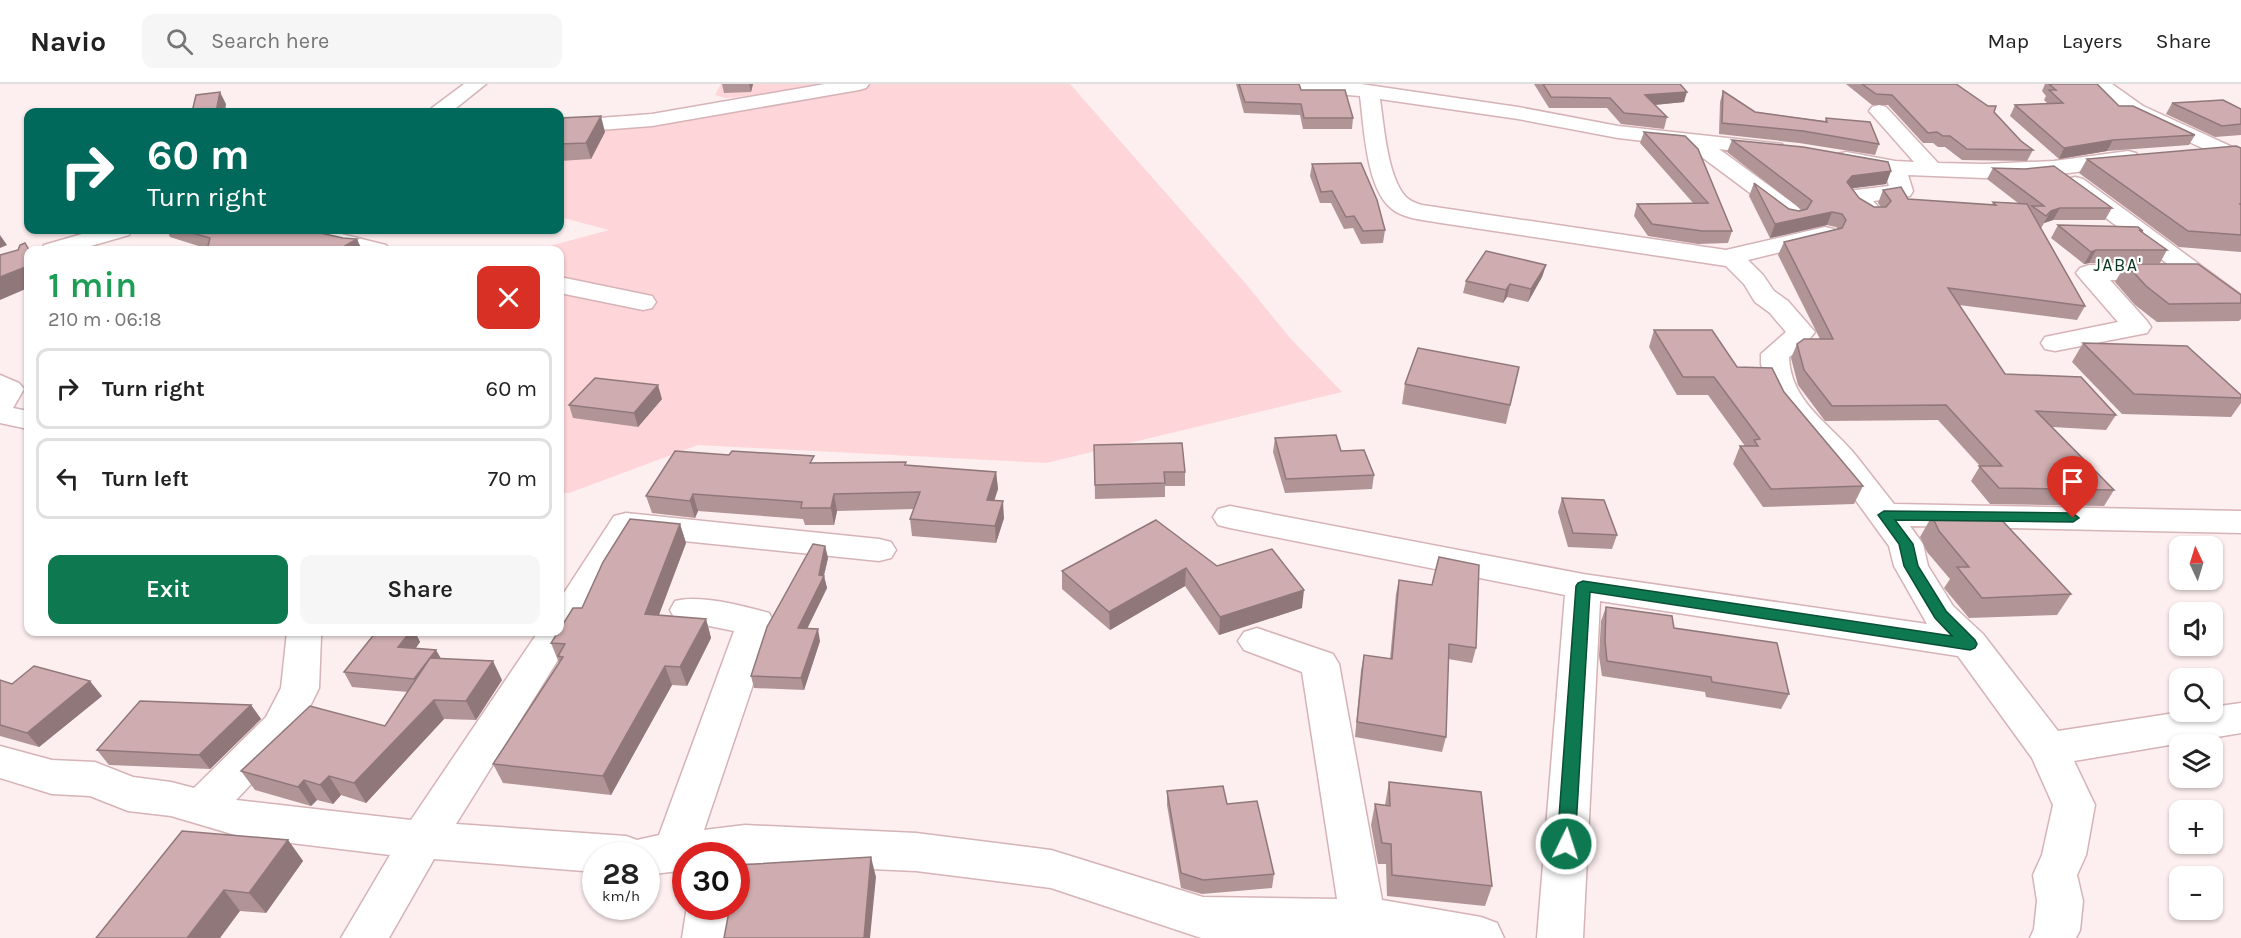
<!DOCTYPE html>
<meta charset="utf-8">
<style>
body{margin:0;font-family:Karla,sans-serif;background:#f6f6f6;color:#222;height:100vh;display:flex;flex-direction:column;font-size:22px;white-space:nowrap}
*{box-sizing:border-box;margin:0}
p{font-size:20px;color:#767676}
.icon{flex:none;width:33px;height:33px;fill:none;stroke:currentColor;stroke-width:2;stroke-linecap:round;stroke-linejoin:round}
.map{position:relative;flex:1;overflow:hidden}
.details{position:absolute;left:24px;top:162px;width:540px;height:390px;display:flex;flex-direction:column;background:#fff;border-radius:12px;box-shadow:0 2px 4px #0004}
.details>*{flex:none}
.guide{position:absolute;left:24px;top:24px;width:540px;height:126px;border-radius:12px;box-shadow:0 2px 4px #0004;background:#00695c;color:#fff;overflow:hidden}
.needle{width:39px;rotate:356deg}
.controls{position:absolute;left:2169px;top:452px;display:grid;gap:12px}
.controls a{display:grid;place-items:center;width:54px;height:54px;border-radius:12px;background:#fff;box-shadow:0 2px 4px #0004;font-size:30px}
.speed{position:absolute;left:582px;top:758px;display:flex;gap:12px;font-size:30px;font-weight:700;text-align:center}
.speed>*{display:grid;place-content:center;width:78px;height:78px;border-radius:50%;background:#fff;box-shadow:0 2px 4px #0004;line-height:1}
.speed small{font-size:15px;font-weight:400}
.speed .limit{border:9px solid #d22;background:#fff;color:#111}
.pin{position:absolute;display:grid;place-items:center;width:51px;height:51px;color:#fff;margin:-62px -26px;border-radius:50% 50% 50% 0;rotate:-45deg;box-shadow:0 0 6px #0007}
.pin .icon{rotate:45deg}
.me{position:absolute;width:66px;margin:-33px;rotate:4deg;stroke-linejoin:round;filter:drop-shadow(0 0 4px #0008)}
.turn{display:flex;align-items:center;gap:21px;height:126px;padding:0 24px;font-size:27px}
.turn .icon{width:78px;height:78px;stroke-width:2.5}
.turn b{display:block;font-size:42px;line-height:51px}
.round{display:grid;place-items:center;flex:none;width:63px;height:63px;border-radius:12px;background:#f6f6f6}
.overview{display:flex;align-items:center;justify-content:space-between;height:102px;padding:0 24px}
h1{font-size:36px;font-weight:600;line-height:45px;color:#1e9e55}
.action{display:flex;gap:12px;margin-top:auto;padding:12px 24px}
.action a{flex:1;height:69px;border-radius:12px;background:#0e7851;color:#fff;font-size:24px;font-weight:600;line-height:69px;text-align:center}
.action a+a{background:#f6f6f6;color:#222}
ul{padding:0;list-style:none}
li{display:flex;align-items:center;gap:18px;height:81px;margin:0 12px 9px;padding:0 12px;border:3px solid #e0e0e0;border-radius:12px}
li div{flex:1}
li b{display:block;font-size:22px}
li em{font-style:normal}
header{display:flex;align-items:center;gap:36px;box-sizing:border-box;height:84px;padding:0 30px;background:#fff;border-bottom:2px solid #e0e0e0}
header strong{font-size:28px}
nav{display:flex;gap:33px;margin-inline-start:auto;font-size:21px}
.search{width:420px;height:54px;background:#f6f6f6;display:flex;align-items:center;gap:15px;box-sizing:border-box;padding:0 21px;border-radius:12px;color:#767676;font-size:22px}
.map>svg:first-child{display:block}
.green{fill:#fed5d9}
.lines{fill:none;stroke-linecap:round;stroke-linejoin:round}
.minor-casing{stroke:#d5b3b6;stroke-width:3}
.minor{fill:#fff;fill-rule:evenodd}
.wall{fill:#b19496}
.shaded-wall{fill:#90787a}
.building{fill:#ceacaf;stroke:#90787a;stroke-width:1.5}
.route{fill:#0e7851;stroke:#094e35;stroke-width:1.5}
.labels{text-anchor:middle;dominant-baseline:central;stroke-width:4.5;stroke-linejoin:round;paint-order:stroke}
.far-quarter-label{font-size:18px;letter-spacing:1.5px;fill:#083724;stroke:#fff}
</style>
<header>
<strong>Navio</strong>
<div class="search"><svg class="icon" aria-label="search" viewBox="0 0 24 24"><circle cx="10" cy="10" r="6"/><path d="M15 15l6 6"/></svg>Search here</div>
<nav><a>Map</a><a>Layers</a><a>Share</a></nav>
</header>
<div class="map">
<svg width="2241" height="854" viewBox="0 0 2241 854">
<rect width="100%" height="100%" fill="#fdeeef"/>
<polygon class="green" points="721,0 1070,0 1246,200 1290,254 1342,308 1046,379 698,361 569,409 560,409 560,166 535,166 609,146 560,133 560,43 617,40 838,3 726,14 715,11"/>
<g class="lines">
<defs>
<g id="minor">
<polygon points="464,0 486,0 451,28 429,28 432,24"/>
<polygon points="825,0 869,0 866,4 859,6 652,42 560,49 560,37 652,30"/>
<path d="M1273,0H1361L1518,23L1618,42L1782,60L1785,65L1782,70L1774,71L1719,65L1797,122L1801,127L1797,132L1789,134L1781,132L1687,62L1618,54L1518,35L1380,15C1384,41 1387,91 1405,112C1410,117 1415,119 1422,121L1726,166L1825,143L1834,145L1837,150L1834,155L1748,176L1763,191L1774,207L1788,217L1815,248L1802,264L1789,273C1790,316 1828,339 1853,368C1867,385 1880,403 1894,420L2241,427V449L1910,442L1923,460L1928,482L1953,522L1983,550L2058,647L2188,627H2212V623L2241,619V649L2074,677L2095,721L2086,771L2077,791L2083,817L2080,846L2076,854H2030L2034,845L2037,817L2033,791L2042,771L2053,721L2032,674L1958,572L1600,517L1583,854H1537L1565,511L1230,444L1218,441L1213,433L1218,425L1230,422L1583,490L1927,540L1894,482L1889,462L1830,381L1779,325L1770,310L1761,280V270L1786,248L1770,229L1755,218L1744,200L1726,182L1441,139C1426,136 1404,135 1392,125C1366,105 1364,43 1360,12L1283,6L1276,4Z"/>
<polygon points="2089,0 2112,0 2143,22 2241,67 2241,82 2129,30"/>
<path d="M1879,21L1886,23L1938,79L1984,80L2054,77L2128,67L2136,69L2139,74L2136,79L2128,81L2054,91L1984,94L1908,91L1913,107L1910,112L1873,117L1884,129L1880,134C1863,138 1853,125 1844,112L1847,107L1889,102L1885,89L1838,80L1835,75L1838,70L1846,68L1895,77L1914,78L1869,27L1872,23Z"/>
<polygon points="2075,93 2083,95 2241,211 2241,231 2232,229 2178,188 2174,193 2165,196 2110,196 2147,237 2151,243 2147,249 2055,267 2045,265 2041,259 2045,253 2118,238 2080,194 2076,189 2080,184 2089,181 2169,181 2067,105 2064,100 2067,95"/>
<polygon points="96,146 132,146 129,151 77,166 41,166 44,161"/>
<polygon points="286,146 325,146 386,161 389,166 350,166 289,151"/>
<polygon points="560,193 652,212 656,218 652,224 643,226 560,209"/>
<polygon points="0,291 19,299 24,305 13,324 28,327 28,345 0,339"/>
<path d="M626,429L879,455L891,458L896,466L891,474L879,477L635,452L456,740L626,752L637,756L659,751L734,547L675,535L670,526L675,517C699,510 744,522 769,529L774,538L704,746L745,741L916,749L1051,766L1203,813L1337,815L1302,588L1244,566L1238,557L1244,548L1257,544L1333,570L1339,580L1382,816L1481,833L1497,839L1504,854H1201L1051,804L916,787L736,779V771H686V786L646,791V771H596V788L434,775L389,854H341L390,771L242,753L171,732L128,727L90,712L52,710L0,694V662L52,676L95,678L133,693L171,698L194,704L266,633L281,604L287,548H324L321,553L319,604L294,655L236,716L411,736L538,548H560V515L614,432Z"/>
<polygon points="687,822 733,822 728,854 682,854"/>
</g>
</defs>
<use href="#minor" class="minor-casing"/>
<use href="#minor" class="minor"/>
</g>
<g class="wall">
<polygon points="722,0 753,0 751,8 724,9"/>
<polygon points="1236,0 1299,0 1301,6 1353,34 1352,45 1303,45 1300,31 1244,29"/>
<polygon points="1534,0 1680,0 1684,18 1655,21 1667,33 1664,45 1621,40 1607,24 1549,24"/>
<polygon points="1846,0 1956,0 1994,28 2021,57 2033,66 2027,77 1962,76 1945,63 1938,63 1933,59 1923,59 1888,21 1872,21"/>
<polygon points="2045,0 2097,0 2119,22 2195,51 2189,61 2107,67 2059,75 2010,32 2015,21 2048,20 2044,16 2046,12 2042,7"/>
<polygon points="1723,7 1755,28 1825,37 1826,34 1879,60 1875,71 1799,59 1719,50 1720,18"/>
<polygon points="2172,19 2241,25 2241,51 2215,53 2166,30"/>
<polygon points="560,34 605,48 591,75 560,77"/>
<polygon points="1644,48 1732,147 1728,159 1698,160 1648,152 1634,132 1637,120 1694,120 1640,59"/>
<polygon points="1732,56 1891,87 1886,100 1852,104 1859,114 1874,123 1881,123 1878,119 1883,106 1908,115 1992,121 1993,118 2018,119 1987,95 1993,84 2112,124 2105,136 2053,136 2044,139 2041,144 2085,222 2077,236 1959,221 2005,290 2116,331 2106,346 2052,343 2114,406 2104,422 1990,420 1971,397 1980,382 1938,336 1825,337 1798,301 1791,274 1797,260 1820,255 1778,171 1784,158 1838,145 1836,143 1827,141 1770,154 1749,112 1754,99 1789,125 1799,127 1802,126 1727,68"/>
<polygon points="2241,64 2241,168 2179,163 2079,89 2087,75"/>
<polygon points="1312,80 1385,146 1383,159 1361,160 1353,144 1344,145 1331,119 1320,119 1310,92"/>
<polygon points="2058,141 2143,147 2142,148 2167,166 2160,179 2089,179 2084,180 2051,154"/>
<polygon points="152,146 307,146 208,165 170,153 168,148"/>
<polygon points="332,146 356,146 351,150"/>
<polygon points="2126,180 2241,211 2241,235 2239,237 2157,238 2135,221 2115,198"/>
<polygon points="1546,181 1542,193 1528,218 1507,213 1503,219 1463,209 1466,197"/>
<polygon points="1654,246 1737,283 1784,308 1863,402 1854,420 1763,423 1733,380 1740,362 1745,362 1708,311 1677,311 1649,263"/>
<polygon points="2083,259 2241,311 2241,319 2231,333 2122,330 2072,278"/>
<polygon points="1519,283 1506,340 1402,320 1405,300"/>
<polygon points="662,315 638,343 573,334 569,321"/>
<polygon points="1275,354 1374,391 1372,405 1285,409 1273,368"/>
<polygon points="1094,361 1185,388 1185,402 1165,402 1165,413 1095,415"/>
<polygon points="815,379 906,381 996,388 998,405 994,416 1004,434 996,459 912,452 910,435 914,425 837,427 834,441 805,441 803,435 698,427 695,434 652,429 646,412"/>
<polygon points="1562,414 1617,451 1612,465 1568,463 1558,428"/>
<polygon points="1932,432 2071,510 2057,531 1969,534 1944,504 1950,495 1927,468 1920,453"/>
<polygon points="680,440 686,459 659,531 706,535 711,554 687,602 672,601 611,711 503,699 493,680 559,579 551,559 582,524"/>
<polygon points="825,462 828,474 824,492 827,504 807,545 820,557 804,606 754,604 751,592"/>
<polygon points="1217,482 1302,524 1219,551 1185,502 1110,546 1062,505 1062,487"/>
<polygon points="1399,496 1476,564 1472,579 1448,575 1446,653 1442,668 1355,653 1361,586 1364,571 1390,575 1396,510"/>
<polygon points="1606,523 1674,544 1789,610 1781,625 1706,613 1705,608 1602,592 1599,572 1601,537"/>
<polygon points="376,548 415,548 420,558 416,564 436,566 441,575 502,596 476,636 444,635 366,719 341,711 333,720 317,716 311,722 255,706 241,687 385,642 408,608 352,603 344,588"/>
<polygon points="0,596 12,600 102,612 39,663 0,652"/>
<polygon points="251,621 261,635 210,685 109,681 97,666"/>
<polygon points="1389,698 1492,802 1485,822 1387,812 1386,780 1378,780 1371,741 1375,720 1385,721"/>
<polygon points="1167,707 1227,720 1274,790 1272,804 1202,810 1181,804 1167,721"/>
<polygon points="288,756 303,777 266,829 240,827 96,854"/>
</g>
<g class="shaded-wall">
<polygon points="749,0 753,0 751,8"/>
<polygon points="220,8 226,20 225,28 216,28"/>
<polygon points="1687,8 1684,18 1642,22 1645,11"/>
<polygon points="601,32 605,48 591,75 586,59"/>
<polygon points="2113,56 2107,67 2059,75 2064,64"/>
<polygon points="1891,87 1886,100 1847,105 1847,98 1852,92"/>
<polygon points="2060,124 2053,136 2044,139 2040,145 2051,127"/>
<polygon points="1832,128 1827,141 1770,154 1775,140"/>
<polygon points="349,146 356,146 351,150"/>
<polygon points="0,151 7,161 0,164"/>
<polygon points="357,155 362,166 338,166"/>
<polygon points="2096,166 2089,179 2084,180 2091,168"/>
<polygon points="1546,181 1542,193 1528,218 1531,205"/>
<polygon points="28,182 28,204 0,216 0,193"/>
<polygon points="1510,200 1507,213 1503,219 1506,206"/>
<polygon points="658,301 662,315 638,343 634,329"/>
<polygon points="996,388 998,405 989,433 987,416"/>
<polygon points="693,410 698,427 695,434 690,417"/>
<polygon points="834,410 837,427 834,441 831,424"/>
<polygon points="1003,417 1004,434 996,459 995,442"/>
<polygon points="680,440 686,459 652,549 645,530"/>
<polygon points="825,462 828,474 823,494 824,492 827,504 801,557 798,544 819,491"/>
<polygon points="1186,484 1185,502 1110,546 1109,528"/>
<polygon points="1304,506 1302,524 1219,551 1220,533"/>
<polygon points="706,535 711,554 687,602 680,583"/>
<polygon points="818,545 820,557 804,606 801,594"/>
<polygon points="410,548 415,548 420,558 406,577 398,563"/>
<polygon points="436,566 444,580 422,609 414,595"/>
<polygon points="493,577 502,596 476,636 466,617"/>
<polygon points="665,582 672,601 611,711 603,692"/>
<polygon points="90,597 102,612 39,663 27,649"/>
<polygon points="434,616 444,635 366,719 354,699"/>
<polygon points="251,621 261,635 210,685 199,671"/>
<polygon points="329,692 341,711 333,720 320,701"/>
<polygon points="304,696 317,716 311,722 298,703"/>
<polygon points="288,756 303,777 266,829 249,809"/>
<polygon points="871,773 876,793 870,854 864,854"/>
<polygon points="224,806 240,827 220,854 187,854"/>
</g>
<g class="building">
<polygon points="1239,0 1299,0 1301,6 1345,6 1353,34 1304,34 1301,20 1245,18"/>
<polygon points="1543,0 1680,0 1687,8 1645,11 1667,33 1624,29 1610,14 1551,13"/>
<polygon points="1862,0 1956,0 1988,22 1996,22 1994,28 2021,57 2033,66 1967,65 1950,52 1943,52 1937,48 1928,49 1892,11 1876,10"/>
<polygon points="2049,0 2097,0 2119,22 2133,22 2195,51 2113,56 2064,64 2015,21 2063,19 2049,6 2056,6"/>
<polygon points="1723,7 1755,28 1827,38 1826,34 1870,38 1879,60 1803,47 1722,39"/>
<polygon points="220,8 216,28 192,28 196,11"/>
<polygon points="2223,16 2241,25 2241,40 2222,42 2172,19"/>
<polygon points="601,32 586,59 560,60 560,34"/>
<polygon points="1644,48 1685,52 1698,65 1732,147 1702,147 1652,140 1637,120 1708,119"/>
<polygon points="1732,56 1803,63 1888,78 1891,87 1852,92 1847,98 1859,114 1874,123 1886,123 1891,117 1883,106 1901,103 1908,115 1996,121 1993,118 2027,120 2085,222 1948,204 2005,290 2081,293 2116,331 2036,327 2114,406 1999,404 1979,382 2002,382 1946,321 1832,322 1804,286 1797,260 1804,255 1833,255 1784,158 1842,144 1846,136 1842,130 1832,128 1775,140 1754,99 1789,125 1799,127 1807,125 1812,117"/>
<polygon points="2236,62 2241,64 2241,120 2240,120 2241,121 2241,151 2188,147 2087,75"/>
<polygon points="1361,79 1377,116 1385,146 1363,147 1354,132 1346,133 1332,107 1321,108 1312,80"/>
<polygon points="2054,82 2112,124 2060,124 2051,127 2046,132 2032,122 2044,122 1993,84 2025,85"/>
<polygon points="2058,141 2138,143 2143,147 2139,146 2167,166 2096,166 2091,168"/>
<polygon points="182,146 307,146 343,154 357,155 338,166 207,166 210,154"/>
<polygon points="25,159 29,166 28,182 0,193 0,171 18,166 20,161"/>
<polygon points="1486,167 1546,181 1531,205 1510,200 1506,206 1466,197"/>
<polygon points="2126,180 2198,180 2241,211 2241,219 2169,220 2146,202"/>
<polygon points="1654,246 1712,246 1737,283 1772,284 1784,308 1863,402 1771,405 1740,362 1758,362 1754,356 1760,355 1714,293 1683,293"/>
<polygon points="2083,259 2187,262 2241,311 2241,314 2134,310"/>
<polygon points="1418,264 1519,283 1510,321 1405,300"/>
<polygon points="595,294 658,301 634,329 569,321"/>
<polygon points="1336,351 1341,367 1364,366 1374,391 1286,395 1275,354"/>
<polygon points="1182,359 1185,388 1164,388 1165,399 1095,401 1094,361"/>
<polygon points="675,367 729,371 732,367 814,372 810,379 906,378 905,381 996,388 987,416 1003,417 995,442 910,435 920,408 834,410 831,424 801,424 802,418 693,410 690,417 646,412"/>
<polygon points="1562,414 1604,416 1617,451 1573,449"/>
<polygon points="1996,430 2071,510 1982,514 1957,483 1969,483 1939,447 1932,432"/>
<polygon points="630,435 680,440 645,530 706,535 680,583 665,582 603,692 493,680 563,573 558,572 565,560 551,559 558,548 560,548 560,545 573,524 582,524 603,478"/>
<polygon points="1156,436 1217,482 1272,465 1304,506 1220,533 1186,484 1109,528 1062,487"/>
<polygon points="813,460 825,462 819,491 824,492 798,544 818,545 801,594 751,592 767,543"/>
<polygon points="1439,473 1479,481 1476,564 1449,560 1446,653 1357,638 1364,571 1392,575 1399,496 1432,501"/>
<polygon points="1606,523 1672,532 1674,544 1777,559 1789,610 1712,598 1711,593 1607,577 1605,557"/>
<polygon points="376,548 410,548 398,563 436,566 414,595 344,588"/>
<polygon points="430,574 493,577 466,617 434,616 354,699 329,692 320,701 304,696 298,703 241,687 310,622 385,642"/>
<polygon points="34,582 90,597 27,649 0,641 0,596 12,600"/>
<polygon points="140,617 251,621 199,671 97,666"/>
<polygon points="1389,698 1481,708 1492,802 1392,791 1391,760 1382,759 1375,720 1390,722"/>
<polygon points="1223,702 1227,720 1257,717 1274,790 1203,796 1181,789 1167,707"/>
<polygon points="182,747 288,756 249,809 224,806 187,854 96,854"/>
<polygon points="871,773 864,854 724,854 730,822 736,822 736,786 737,781"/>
</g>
<polygon class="route" points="1884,427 2073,429 2079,434 2073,438 1895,436 1913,460 1918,482 1946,527 1975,556 1977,560 1975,564 1970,566 1590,508 1575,760 1573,766 1566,768 1560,766 1557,760 1576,502 1578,499 1583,497 1952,552 1935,534 1904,482 1899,460 1878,431"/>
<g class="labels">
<g class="far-quarter-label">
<text x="2118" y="181">JABA'</text>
</g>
</g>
</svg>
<div class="controls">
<a><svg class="needle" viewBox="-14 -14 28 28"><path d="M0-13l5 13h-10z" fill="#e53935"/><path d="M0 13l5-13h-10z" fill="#767676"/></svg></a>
<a><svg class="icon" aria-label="sound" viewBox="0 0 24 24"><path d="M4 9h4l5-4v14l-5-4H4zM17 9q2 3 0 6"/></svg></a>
<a><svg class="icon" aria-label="search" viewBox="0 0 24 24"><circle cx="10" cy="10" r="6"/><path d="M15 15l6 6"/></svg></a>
<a><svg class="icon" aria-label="layers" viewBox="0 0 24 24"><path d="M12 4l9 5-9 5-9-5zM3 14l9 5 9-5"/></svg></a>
<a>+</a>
<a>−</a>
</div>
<div class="speed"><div>28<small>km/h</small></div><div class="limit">30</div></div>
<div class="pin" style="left:2073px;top:434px;background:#d93025"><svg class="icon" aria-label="arrive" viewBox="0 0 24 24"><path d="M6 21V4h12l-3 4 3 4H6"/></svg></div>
<svg class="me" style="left:1566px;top:760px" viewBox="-20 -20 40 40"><circle r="17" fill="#0e7851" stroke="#fff" stroke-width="3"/><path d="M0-11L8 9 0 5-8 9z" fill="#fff"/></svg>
<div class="guide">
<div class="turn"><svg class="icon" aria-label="right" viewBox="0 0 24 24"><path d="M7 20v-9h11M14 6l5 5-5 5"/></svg><div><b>60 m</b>Turn right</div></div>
</div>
<section class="details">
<div class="overview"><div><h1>1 min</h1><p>210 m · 06:18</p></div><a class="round" style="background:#d93025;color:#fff"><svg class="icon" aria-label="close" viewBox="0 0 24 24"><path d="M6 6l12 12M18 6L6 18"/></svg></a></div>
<ul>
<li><svg class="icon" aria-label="right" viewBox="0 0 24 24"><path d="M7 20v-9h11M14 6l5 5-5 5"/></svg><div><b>Turn right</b></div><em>60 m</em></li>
<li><svg class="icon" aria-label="left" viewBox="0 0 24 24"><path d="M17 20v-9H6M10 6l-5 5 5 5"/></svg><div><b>Turn left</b></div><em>70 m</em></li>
</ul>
<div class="action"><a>Exit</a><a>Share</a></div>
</section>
</div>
